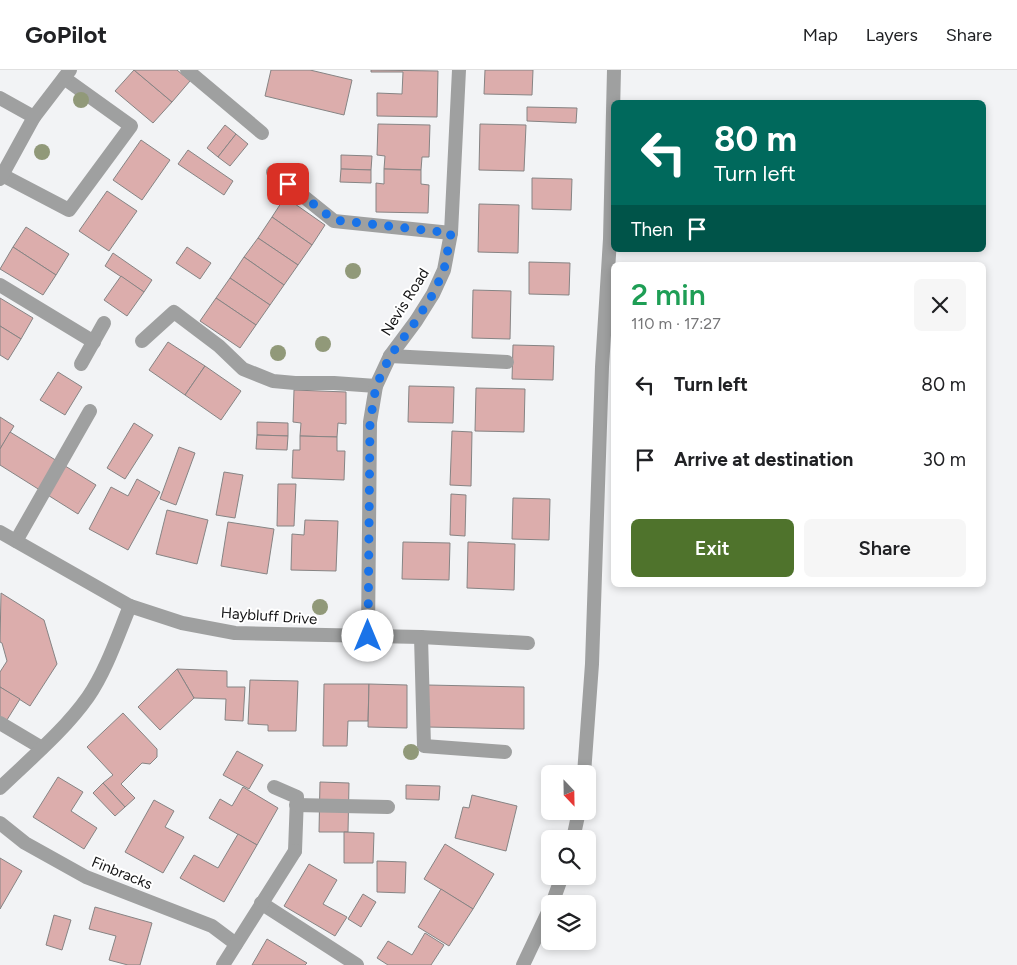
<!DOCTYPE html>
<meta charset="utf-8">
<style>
body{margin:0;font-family:Figtree,sans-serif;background:#f6f6f6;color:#202124;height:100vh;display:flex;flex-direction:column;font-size:19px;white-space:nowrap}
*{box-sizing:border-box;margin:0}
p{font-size:16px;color:#757577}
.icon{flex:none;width:28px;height:28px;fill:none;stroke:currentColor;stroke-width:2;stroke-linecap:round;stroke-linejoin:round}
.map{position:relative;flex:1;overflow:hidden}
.panel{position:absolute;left:611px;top:192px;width:375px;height:325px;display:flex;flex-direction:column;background:#fff;border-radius:8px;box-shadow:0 2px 8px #0003}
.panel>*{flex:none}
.guide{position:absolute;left:611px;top:30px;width:375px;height:152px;border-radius:8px;box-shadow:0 2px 8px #0003;background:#00695c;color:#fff;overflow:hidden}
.needle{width:32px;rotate:158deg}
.controls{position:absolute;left:541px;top:695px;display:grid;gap:10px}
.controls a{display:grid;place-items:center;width:55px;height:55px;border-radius:8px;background:#fff;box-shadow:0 2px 8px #0003;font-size:25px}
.pin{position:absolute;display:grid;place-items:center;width:42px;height:42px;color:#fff;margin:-21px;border-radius:10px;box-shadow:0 2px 8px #0006}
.me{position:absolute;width:55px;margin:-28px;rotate:0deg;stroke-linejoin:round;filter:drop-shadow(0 0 4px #0008)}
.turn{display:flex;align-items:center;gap:18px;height:105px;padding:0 20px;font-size:22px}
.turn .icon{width:65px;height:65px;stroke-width:2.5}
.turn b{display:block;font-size:35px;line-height:42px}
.then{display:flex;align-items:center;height:48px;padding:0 20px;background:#0003;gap:10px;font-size:19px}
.round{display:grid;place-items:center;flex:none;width:52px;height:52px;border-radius:8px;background:#f6f6f6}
.head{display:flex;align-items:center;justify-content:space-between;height:85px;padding:0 20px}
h1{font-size:30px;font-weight:600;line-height:38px;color:#1e9e55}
.cta{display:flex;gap:10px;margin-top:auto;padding:10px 20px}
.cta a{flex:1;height:58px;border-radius:8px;background:#4f732c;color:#fff;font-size:20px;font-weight:600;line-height:58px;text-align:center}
.cta a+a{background:#f6f6f6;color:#202124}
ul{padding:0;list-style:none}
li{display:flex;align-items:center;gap:15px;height:75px;padding:0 20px}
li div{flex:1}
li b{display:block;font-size:19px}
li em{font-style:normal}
header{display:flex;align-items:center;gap:30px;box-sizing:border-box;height:70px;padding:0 25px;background:#fff;border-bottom:1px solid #e0e0e0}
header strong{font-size:24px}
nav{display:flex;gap:28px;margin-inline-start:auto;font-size:18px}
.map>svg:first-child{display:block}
.building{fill:#dcadac;stroke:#868484}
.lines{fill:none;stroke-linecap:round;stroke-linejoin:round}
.service{stroke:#9fa0a0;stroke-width:14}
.minor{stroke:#9fa0a0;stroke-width:14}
.tertiary{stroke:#9fa0a0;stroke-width:14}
.tree{fill:#919979}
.route{stroke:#1a73e8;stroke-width:9;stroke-dasharray:0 16.2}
.labels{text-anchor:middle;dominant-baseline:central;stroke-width:4;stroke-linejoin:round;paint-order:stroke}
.street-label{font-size:15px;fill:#121213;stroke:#fff}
</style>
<header>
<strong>GoPilot</strong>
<nav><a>Map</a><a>Layers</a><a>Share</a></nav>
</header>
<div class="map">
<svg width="1017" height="895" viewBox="0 0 1017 895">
<rect width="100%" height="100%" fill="#f2f3f5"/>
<g class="building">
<polygon points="134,0 172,32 153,53 115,21"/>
<polygon points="134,0 177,0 190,11 172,32"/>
<polygon points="271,0 310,0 352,10 344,45 265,26"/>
<polygon points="371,0 438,1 437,47 377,46 377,23 402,24 403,2 371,2"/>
<polygon points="485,0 533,0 532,25 484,24"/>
<polygon points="527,37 577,38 576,53 527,51"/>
<polygon points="378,54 430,55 429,87 422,87 421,100 384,99 385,86 377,85"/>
<polygon points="480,54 526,55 524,101 479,100"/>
<polygon points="225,55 236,64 218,87 207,78"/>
<polygon points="236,64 248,74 230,96 218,87"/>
<polygon points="141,70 170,90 142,130 113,110"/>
<polygon points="188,80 233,111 224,125 178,94"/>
<polygon points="341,85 372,86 371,100 341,99"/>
<polygon points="341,99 371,100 371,113 340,112"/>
<polygon points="384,99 421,100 421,114 429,115 428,143 376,142 376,113 384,114"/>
<polygon points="532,108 572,109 571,140 532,139"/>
<polygon points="107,121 137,141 109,181 79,161"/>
<polygon points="285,127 325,155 312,175 272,147"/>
<polygon points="479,134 519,135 518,183 478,182"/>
<polygon points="272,147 312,175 298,195 258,168"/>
<polygon points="26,157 69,184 56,205 13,177"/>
<polygon points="258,168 298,195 284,215 244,187"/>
<polygon points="13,177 56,205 43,225 0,199"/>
<polygon points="187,177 211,193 200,209 176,193"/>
<polygon points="113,183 152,210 144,222 105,196"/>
<polygon points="244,187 284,215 270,235 230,208"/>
<polygon points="529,192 570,193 569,225 529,224"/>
<polygon points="121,206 144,222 127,246 104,230"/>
<polygon points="230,208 270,235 256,255 216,228"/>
<polygon points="473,220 511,221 510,269 472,268"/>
<polygon points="0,228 33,248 21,269 0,256"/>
<polygon points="216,228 256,255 240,278 200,251"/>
<polygon points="0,256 21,269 8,290 0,285"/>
<polygon points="168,272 205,296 185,325 149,300"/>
<polygon points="513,275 554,276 553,310 512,309"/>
<polygon points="205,296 241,321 221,350 185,325"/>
<polygon points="58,302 82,317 65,345 40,330"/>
<polygon points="409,316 454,317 453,353 408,352"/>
<polygon points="476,318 525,319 524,362 475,361"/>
<polygon points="294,320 346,322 346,354 338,353 337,367 300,366 301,353 293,352"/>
<polygon points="0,347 14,356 0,379"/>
<polygon points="257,352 288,353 288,366 257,365"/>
<polygon points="134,353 153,365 125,409 107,398"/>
<polygon points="452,361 472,362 471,416 450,415"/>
<polygon points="10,362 96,415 78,444 0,395 0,379"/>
<polygon points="257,365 288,366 287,380 256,379"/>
<polygon points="300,366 337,367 337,381 345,381 344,410 292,408 293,380 300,380"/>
<polygon points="179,377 195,383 176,435 160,429"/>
<polygon points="224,402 243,405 235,448 216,445"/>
<polygon points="137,409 160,422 128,480 89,459 111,417 128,426"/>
<polygon points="278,414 296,414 294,456 277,456"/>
<polygon points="451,424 466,425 465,466 450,465"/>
<polygon points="513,428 550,429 549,470 512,469"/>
<polygon points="167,440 208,450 197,494 156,484"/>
<polygon points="305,450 338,451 336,501 291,500 292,464 304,465"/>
<polygon points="228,452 274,459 267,504 221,496"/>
<polygon points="403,472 450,473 449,510 402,509"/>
<polygon points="468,472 515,474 514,520 467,518"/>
<polygon points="1,523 44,550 57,594 30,636 0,617 0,602 7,591 2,573 0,572"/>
<polygon points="177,599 227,601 227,617 245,617 243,651 225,650 226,629 194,628"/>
<polygon points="177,599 194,628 160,660 138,637"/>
<polygon points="250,610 298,611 296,661 268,661 268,655 248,654"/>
<polygon points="324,614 369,614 368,651 348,651 347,676 323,676"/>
<polygon points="369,614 407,615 407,658 368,657"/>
<polygon points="427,615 524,617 524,659 427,657"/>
<polygon points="0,617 20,629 0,661"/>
<polygon points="123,643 157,679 157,687 150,694 142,693 121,714 135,728 125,737 103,713 113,705 87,677"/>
<polygon points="237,681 263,695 249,719 223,705"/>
<polygon points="58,707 83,722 71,741 97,758 84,779 33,747"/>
<polygon points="320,712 349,713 348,762 319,762"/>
<polygon points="103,713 125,737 115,746 93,723"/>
<polygon points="406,715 440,716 439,730 406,729"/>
<polygon points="243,717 278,738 257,775 209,748 220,729 232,736"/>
<polygon points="472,725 517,736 506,781 455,768 463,737 469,738"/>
<polygon points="154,730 174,741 165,757 184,767 163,803 125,782"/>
<polygon points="344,762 374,763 373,793 344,793"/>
<polygon points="238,764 257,775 224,832 180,808 194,785 218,798"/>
<polygon points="445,774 494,804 473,839 424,809"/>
<polygon points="0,788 22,801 0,839"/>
<polygon points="377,791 406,792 405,823 377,822"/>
<polygon points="309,794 337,810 323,834 347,847 335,866 284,836"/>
<polygon points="441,819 473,839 449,876 418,857"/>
<polygon points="363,824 376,832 361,857 348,849"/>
<polygon points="95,837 152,853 140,895 128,895 109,890 116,866 89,859"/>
<polygon points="54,845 71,850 62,880 46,875"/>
<polygon points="425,863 444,875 431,895 388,895 377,888 388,871 412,885"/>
<polygon points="267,869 307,893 305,895 252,895"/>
</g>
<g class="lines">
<g class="service">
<polyline points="187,0 262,63"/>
<polyline points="273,102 334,151 451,163"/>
<polyline points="2,105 69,140 131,56 64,8"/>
<polyline points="0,215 94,272"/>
<polyline points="142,271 174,242 219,276 243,299 273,311 295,313 334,313 376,316"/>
<polyline points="390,286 507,292"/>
<polyline points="81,294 104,253"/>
<polyline points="16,471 90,341"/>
<polyline points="421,567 424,676 505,682"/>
<polyline points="0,653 42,678"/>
<polyline points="274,717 297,727 295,781"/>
<polyline points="296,735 388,737"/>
<polyline points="261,833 357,895"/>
</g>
<g class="minor">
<polyline points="0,28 34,47"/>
<polyline points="0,109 34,47 70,0"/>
<polyline points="0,462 130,536 182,553 235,563 421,567 528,573"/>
<polyline points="368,566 370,352 376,316 390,286 416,251 433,224 444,200 451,163 459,0"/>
<path d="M0,718C30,689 64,661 88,627C106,601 118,565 130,536"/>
<polyline points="0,753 25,773 86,807 212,856 236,874"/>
<polyline points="223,895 295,781"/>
</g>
<g class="tertiary">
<polyline points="584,704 592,594 602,297 610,169 614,0"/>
<polyline points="573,769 579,741"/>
<polyline points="552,834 562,806"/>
<polyline points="523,895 550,838"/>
</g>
</g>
<g class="tree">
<circle cx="81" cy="30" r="8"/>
<circle cx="42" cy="82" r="8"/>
<circle cx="353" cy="201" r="8"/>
<circle cx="323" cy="274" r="8"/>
<circle cx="278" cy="283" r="8"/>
<circle cx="320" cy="537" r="8"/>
<circle cx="411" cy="682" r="8"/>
</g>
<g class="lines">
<polyline class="route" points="288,114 334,150 451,163 444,200 433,224 416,251 390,286 376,316 370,352 368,566"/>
</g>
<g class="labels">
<g class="street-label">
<text transform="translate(405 232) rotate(-58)">Nevis Road</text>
<text transform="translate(269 546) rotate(4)">Haybluff Drive</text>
<text transform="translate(122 803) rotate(22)">Finbracks</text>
</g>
</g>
</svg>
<div class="controls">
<a><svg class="needle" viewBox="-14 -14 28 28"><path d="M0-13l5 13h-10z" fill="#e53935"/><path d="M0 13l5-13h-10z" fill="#757577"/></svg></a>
<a><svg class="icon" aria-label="search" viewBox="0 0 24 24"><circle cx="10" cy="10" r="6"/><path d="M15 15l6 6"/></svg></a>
<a><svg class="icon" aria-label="layers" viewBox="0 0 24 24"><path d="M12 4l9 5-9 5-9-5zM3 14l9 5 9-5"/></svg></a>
</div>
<div class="pin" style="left:288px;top:114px;background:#d93025"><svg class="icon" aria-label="arrive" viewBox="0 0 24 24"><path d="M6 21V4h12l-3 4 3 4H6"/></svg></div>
<svg class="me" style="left:368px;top:566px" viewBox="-20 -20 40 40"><circle r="19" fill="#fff"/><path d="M0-13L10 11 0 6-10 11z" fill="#1a73e8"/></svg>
<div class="guide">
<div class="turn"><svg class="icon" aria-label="left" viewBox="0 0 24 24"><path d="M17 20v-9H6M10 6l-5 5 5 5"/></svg><div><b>80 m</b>Turn left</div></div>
<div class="then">Then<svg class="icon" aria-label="arrive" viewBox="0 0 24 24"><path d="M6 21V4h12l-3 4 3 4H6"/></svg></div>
</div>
<section class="panel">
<div class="head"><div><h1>2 min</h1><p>110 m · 17:27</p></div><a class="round"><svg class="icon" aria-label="close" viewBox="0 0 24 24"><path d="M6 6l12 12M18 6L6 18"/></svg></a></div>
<ul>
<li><svg class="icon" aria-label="left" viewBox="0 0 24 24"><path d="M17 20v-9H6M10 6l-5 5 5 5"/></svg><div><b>Turn left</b></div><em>80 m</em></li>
<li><svg class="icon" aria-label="arrive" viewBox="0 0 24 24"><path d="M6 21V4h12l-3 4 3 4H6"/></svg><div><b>Arrive at destination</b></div><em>30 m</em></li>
</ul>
<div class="cta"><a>Exit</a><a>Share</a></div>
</section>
</div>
